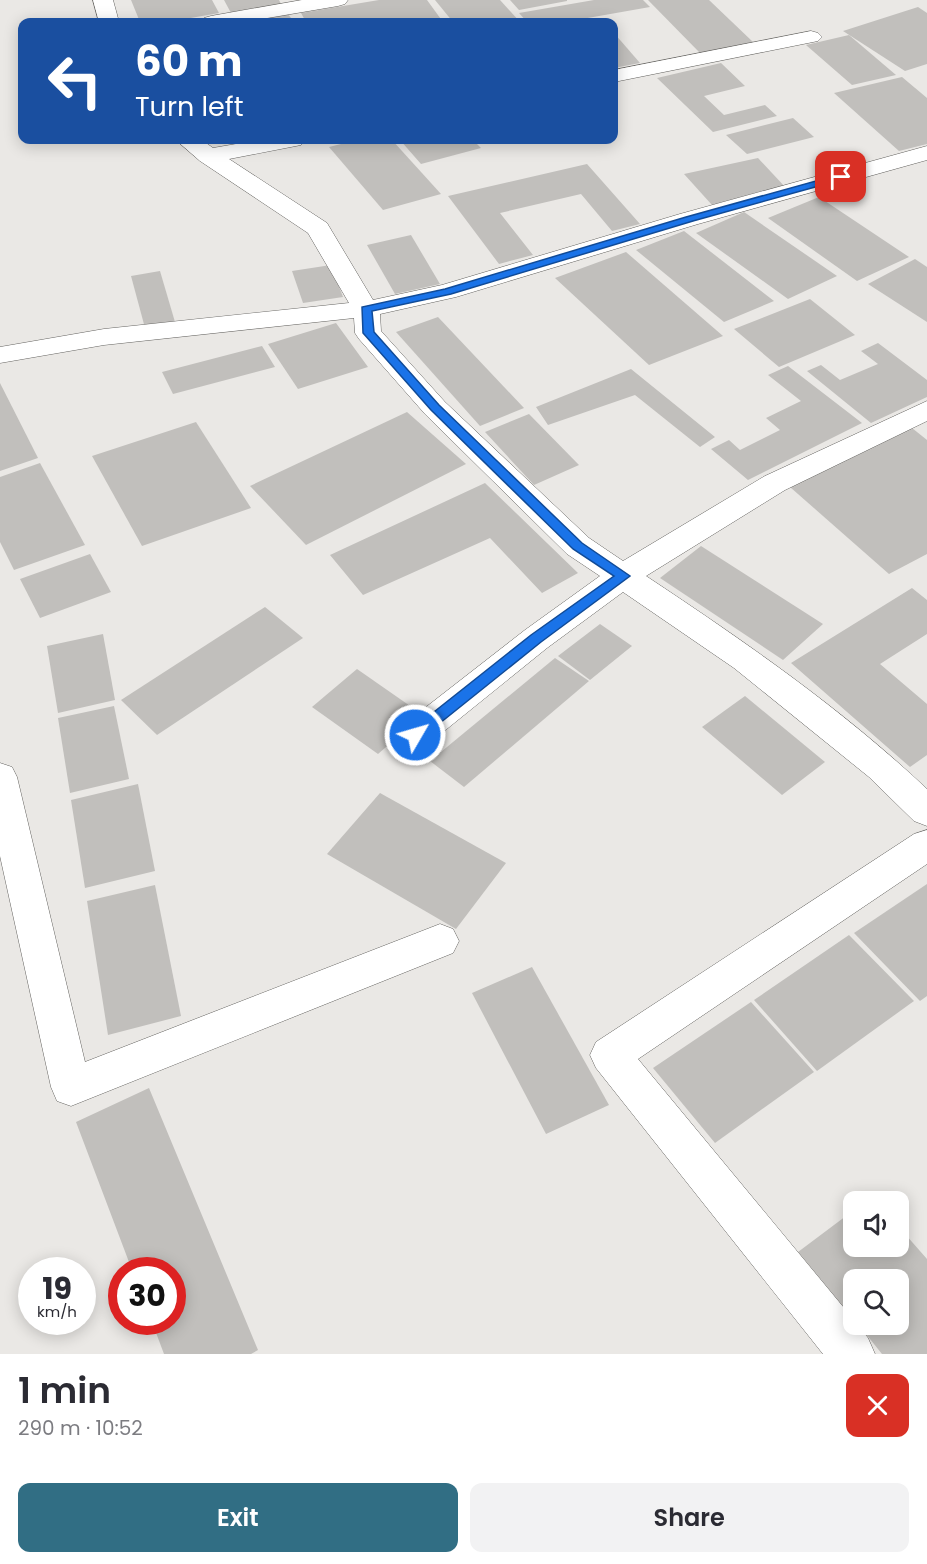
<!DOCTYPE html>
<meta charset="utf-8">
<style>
body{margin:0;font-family:Poppins,sans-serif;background:#f2f2f3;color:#2b2b33;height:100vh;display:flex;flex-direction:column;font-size:22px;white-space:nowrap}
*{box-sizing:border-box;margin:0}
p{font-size:20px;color:#7c7c81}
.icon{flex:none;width:33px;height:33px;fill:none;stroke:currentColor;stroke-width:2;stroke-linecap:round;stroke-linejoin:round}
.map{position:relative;height:1354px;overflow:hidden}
.drawer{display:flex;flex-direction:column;background:#fff;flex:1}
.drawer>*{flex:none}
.guide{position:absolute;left:18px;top:18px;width:600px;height:126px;border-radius:12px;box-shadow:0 3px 15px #0003;background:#1a4fa0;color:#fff;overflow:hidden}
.tools{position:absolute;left:843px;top:1191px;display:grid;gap:12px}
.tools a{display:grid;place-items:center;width:66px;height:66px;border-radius:12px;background:#fff;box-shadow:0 3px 15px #0003;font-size:30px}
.speed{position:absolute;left:18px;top:1257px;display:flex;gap:12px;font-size:30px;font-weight:700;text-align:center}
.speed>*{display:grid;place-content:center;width:78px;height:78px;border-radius:50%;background:#fff;box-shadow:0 3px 15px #0003;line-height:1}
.speed small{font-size:15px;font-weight:400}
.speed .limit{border:9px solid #d22;background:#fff;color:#111}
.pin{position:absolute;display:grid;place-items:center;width:51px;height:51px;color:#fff;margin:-26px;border-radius:12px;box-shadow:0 3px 9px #0006}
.me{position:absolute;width:66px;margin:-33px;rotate:52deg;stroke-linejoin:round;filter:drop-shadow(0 0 4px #0008)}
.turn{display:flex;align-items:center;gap:21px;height:126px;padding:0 18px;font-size:27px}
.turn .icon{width:78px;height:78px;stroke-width:2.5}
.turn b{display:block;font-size:42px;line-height:51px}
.round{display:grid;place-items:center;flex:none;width:63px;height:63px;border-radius:12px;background:#f2f2f3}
.headline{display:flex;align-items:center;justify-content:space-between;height:102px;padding:0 18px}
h1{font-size:36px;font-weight:600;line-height:45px}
.button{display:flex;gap:12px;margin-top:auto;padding:12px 18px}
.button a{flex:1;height:69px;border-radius:12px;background:#316e84;color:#fff;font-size:24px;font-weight:600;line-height:69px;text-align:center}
.button a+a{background:#f2f2f3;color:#2b2b33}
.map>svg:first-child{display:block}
.building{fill:#c1bfbc}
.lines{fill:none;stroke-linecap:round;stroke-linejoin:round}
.minor-casing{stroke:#646360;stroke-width:1}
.minor{fill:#fff;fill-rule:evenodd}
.route{fill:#1a73e8;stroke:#114b97;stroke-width:1.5}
</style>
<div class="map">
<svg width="927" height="1354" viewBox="0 0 927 1354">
<rect width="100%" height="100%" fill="#eae8e5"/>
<g class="building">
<polygon points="131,0 212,0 219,13 168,22 140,22"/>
<polygon points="224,0 279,0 281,4 231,13"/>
<polygon points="379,0 427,0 443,22 306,22 301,13"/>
<polygon points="435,0 500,0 520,22 453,22"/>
<polygon points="510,0 567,0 567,1 519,10"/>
<polygon points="594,0 643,0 650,7 565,22 527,22 519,13"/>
<polygon points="648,0 709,0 753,42 700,53"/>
<polygon points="918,7 927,13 927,64 905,71 843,31"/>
<polygon points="288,14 294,22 248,22 248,21"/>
<polygon points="614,33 640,63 614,68"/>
<polygon points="849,35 896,75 852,85 806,45"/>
<polygon points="721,63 745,86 704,96 724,115 765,105 777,116 713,132 657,78"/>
<polygon points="902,77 927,98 927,144 899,151 834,93"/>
<polygon points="793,118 814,137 747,154 726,135"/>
<polygon points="357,140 392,140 441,194 383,210 329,147"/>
<polygon points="400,140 473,140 481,148 421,164"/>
<polygon points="758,158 786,188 712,205 684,174"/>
<polygon points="587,164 640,224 612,231 581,194 500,213 533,255 499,264 448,196"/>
<polygon points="819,197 909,257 857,281 768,218"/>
<polygon points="744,212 837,276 788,299 696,233"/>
<polygon points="684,231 774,301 724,322 636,250"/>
<polygon points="411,235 440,284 395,294 367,245"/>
<polygon points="626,252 723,336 649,365 555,278"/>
<polygon points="915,259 927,267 927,322 868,284"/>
<polygon points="331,265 343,297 303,303 292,271"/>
<polygon points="160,271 175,322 145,328 131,276"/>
<polygon points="810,299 855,335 779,367 734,329"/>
<polygon points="438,317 524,408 480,426 396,332"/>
<polygon points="336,323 368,367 298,389 268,344"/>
<polygon points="878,343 927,380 927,397 871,423 807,371 821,365 840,380 878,364 861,351"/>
<polygon points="262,346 275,367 173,394 162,372"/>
<polygon points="788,366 862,423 748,480 711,449 729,440 740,450 780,430 766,418 801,401 768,375"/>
<polygon points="631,369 715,437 700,447 635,395 548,425 536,407"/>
<polygon points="0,383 38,458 0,471"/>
<polygon points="407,412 466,464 306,545 250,486"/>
<polygon points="529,414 579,465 534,485 485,432"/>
<polygon points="196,422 251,508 142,546 92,456"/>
<polygon points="912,428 927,440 927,554 889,574 790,487"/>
<polygon points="40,463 85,545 14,570 0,542 0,477"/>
<polygon points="485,483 578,573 542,593 490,538 363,595 330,555"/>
<polygon points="701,546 823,624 783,660 660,578"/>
<polygon points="90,554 111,592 40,618 20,579"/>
<polygon points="912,588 927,600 927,634 880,664 927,704 927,755 910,767 791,663"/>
<polygon points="265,607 303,638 157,735 121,700"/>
<polygon points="600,624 632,646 590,680 558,656"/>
<polygon points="103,634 115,700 58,713 47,646"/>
<polygon points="555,658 589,681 464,787 430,761"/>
<polygon points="357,669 423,715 378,754 312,707"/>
<polygon points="745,696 825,762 782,795 702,727"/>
<polygon points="114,706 129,779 70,793 58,718"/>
<polygon points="138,784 155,871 85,888 71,800"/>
<polygon points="380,793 506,863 456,929 327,854"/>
<polygon points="927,884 927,996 920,1001 854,933"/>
<polygon points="155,885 181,1016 108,1035 87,901"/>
<polygon points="849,935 914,1001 817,1071 754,1000"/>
<polygon points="532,967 609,1105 546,1134 472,993"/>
<polygon points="751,1002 814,1072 715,1143 653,1068"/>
<polygon points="149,1088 258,1350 251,1354 164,1354 152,1322 172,1322 172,1270 132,1270 76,1122"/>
<polygon points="854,1210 854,1246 898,1246 898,1226 927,1259 927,1354 882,1354 858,1324 898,1324 898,1280 854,1280 854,1320 798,1252"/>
</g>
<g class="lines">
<defs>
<g id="minor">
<polygon points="93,0 113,0 119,22 99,22"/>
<polygon points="302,0 348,0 345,4 338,6 244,22 201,22 204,18 211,16"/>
<polygon points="811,31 818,33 822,37 818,41 614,82 614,70"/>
<path d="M176,140H202L213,148L259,140H304L301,145L229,159L327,223L373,300L442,285L680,214L927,146V160L698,224L456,297L380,314L381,331L445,402L589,538L623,561L765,476L927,401V421L785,490L646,576C744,641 841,708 927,789V826L914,821L869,777L734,668L623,592L547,648L427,745L415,748L403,745L398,735L403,725L525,630L600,576L567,554L425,414L359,339L355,333L354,318L104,345L0,363V347L104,329L349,303L308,233L200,161Z"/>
<polygon points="0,763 12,767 17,777 85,1062 440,924 453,929 459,941 453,953 71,1106 57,1101 51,1087 0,856"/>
<polygon points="927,830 927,864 638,1059 854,1320 854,1324 857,1324 868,1338 875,1354 823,1354 596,1068 590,1055 596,1042 914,834"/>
</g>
</defs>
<use href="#minor" class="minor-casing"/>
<use href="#minor" class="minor"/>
</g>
<polygon class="route" points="841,174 846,177 844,179 693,221 451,294 372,311 374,332 439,405 582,543 630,576 541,642 420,739 410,739 408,735 410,731 531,635 614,576 573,549 431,410 363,333 362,307 445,289 686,217"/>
</svg>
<div class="tools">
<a><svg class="icon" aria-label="sound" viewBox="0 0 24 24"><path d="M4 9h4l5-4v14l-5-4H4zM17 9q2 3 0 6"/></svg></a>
<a><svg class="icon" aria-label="search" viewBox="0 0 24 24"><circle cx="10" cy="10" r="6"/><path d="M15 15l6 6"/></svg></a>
</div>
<div class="speed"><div>19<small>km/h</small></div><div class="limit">30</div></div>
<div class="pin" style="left:841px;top:177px;background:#d93025"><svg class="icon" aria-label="arrive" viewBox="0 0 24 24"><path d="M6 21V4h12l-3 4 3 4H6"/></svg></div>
<svg class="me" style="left:415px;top:735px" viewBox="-20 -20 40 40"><circle r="17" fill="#1a73e8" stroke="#fff" stroke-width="3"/><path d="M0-11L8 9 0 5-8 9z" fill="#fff"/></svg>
<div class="guide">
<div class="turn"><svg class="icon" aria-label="left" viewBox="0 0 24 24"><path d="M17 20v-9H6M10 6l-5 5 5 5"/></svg><div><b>60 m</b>Turn left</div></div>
</div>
</div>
<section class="drawer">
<div class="headline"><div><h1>1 min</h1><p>290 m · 10:52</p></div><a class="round" style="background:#d93025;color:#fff"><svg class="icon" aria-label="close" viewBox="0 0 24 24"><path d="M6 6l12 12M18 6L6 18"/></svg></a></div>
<div class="button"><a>Exit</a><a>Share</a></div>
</section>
